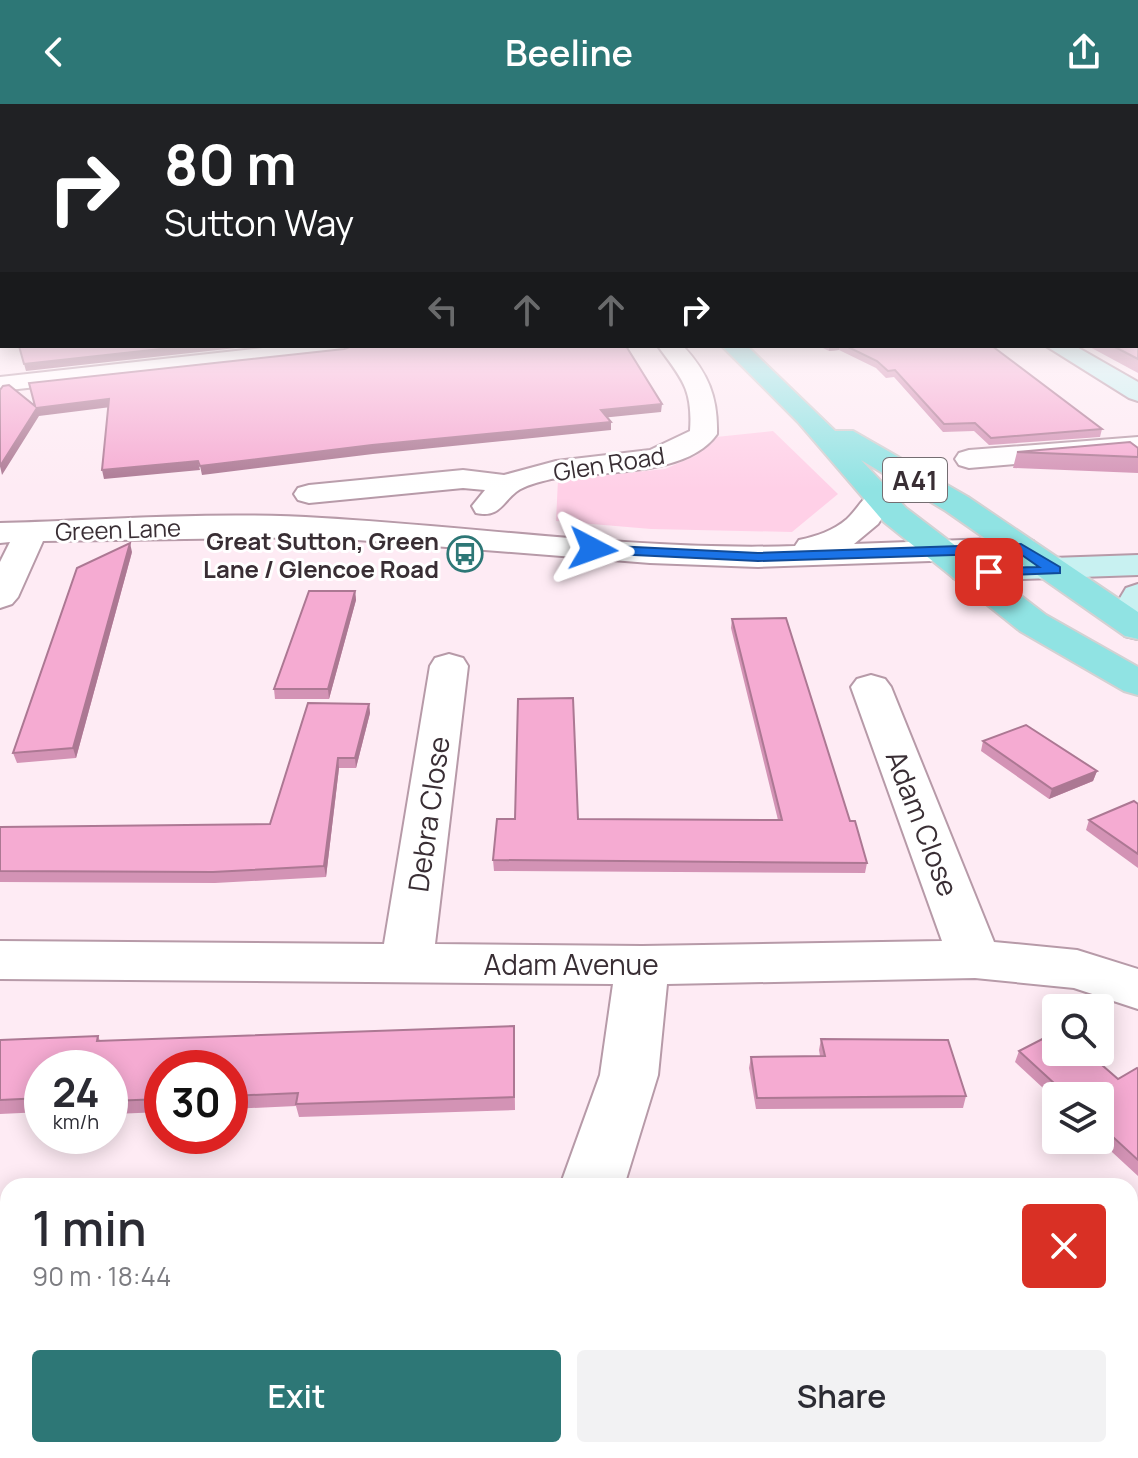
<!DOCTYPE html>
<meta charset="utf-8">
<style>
body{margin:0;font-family:Manrope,sans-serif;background:#f2f2f3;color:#2b2b33;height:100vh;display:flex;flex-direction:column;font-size:30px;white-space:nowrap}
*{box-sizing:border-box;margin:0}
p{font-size:26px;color:#7c7c81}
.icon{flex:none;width:44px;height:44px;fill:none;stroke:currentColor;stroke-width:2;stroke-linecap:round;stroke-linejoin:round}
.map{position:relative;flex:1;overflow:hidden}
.side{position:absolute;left:0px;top:1074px;width:1138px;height:280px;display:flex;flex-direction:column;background:#fff;border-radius:24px 24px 0 0;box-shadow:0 4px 20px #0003}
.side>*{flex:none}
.banner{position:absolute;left:0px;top:0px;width:1138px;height:244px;box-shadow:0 4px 20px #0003;background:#202124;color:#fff;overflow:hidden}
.buttons{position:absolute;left:1042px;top:890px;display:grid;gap:16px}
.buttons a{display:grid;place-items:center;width:72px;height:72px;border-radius:8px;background:#fff;box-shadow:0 4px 20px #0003;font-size:40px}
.speed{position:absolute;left:24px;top:946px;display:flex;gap:16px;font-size:40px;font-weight:700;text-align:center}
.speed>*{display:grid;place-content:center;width:104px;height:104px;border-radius:50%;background:#fff;box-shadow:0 4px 20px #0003;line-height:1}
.speed small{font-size:20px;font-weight:400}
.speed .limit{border:12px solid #d22;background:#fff;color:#111}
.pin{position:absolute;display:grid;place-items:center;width:68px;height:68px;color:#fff;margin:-34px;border-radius:16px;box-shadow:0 4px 12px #0006}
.me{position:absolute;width:88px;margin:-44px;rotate:94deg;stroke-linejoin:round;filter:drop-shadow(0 0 6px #0008)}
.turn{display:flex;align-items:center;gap:28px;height:168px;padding:0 32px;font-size:36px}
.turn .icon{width:104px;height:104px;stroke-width:2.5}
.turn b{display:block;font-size:56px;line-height:68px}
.lanes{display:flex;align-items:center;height:76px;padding:0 32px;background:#0003;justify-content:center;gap:40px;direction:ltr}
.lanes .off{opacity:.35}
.round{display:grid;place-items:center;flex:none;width:84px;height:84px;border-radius:8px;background:#f2f2f3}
.headline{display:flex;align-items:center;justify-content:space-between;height:136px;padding:0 32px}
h1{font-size:48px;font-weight:600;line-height:60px}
.cta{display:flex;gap:16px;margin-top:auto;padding:16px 32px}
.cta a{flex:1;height:92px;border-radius:8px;background:#2d7776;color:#fff;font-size:32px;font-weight:600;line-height:92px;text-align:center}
.cta a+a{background:#f2f2f3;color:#2b2b33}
header{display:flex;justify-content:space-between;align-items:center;height:104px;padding:0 32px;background:#2d7776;color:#fff;font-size:36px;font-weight:600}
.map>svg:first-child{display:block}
.green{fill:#ffd0e7}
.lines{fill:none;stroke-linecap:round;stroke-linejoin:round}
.street-casing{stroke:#b79aa8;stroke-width:4}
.secondary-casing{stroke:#b79aa8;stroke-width:4}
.primary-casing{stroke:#d3d1d2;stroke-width:4}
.street{fill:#fff;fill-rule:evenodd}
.secondary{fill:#c8f1f1;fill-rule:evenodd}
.primary{fill:#90e3e3;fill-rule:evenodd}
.wall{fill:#d393b5}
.shaded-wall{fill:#ac7893}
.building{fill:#f5abd2;stroke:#ac7893;stroke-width:2}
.route{fill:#1a73e8;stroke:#114b97;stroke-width:2}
.labels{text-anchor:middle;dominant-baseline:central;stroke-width:6;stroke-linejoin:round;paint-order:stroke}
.far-street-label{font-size:24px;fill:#392e34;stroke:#fff}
.far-poi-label{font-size:24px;font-weight:bold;fill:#392e34;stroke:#fff;text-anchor:end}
.shield{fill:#fff;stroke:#746d71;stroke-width:2}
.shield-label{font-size:26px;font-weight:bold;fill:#392e34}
.street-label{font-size:28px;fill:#392e34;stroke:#fff}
</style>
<header><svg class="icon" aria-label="back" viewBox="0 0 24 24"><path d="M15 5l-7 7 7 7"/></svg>Beeline<svg class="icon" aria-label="share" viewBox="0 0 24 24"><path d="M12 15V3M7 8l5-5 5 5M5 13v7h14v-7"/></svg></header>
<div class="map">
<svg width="1138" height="1354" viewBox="0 0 1138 1354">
<rect width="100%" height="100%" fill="#feebf4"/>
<polygon class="green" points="773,327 838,390 792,428 651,425 556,417 558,376 665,365 697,351 716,333"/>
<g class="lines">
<defs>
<g id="street">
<polygon points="281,242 356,242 352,247 344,249 0,287 0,273"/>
<path d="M658,242H683C708,269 718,293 717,330C686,374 598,366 551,375C540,378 525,381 516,388C501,400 499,414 476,409L472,402L485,386L463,384L309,399L298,396L294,390L298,384L309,381L463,366L504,371L556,357L650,346L690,327C693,284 681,274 658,242Z"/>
<polygon points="1138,333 1138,349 969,364 959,361 955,355 959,349 969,346"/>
<path d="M880,385L891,388L895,394L878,420L854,440L1021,434L1033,437L1037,444L1033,451L1021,454L758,463L650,459L319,433L43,437L18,493L12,500L0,504V458L10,438L0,439V419C107,416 215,407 322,414C480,423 638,447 795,442L799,436C817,432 833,427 847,415C859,404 864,389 880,385Z"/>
<polygon points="449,550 463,554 468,562 435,840 642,842 942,837 851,583 857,575 871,571 885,575 891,583 994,838 1077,846 1138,865 1138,905 1074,884 975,874 667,880 658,971 624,1082 560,1082 600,971 613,880 0,875 0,837 384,840 430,562 435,554"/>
<polygon points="452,1346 528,1346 525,1354 449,1354"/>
</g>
<g id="secondary">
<polygon points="1046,242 1075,242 1138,278 1138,297 1129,294"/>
<polygon points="1138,451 1138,471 966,477 954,474 949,467 954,460 966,457"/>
<polygon points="1138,480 1138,535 1125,532 1114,504 1126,484"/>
</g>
<polygon id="primary" points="722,242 747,242 835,327 853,327 968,393 1138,508 1138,535 1125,532 946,407 861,356 906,404 1046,511 1138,563 1138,591 1124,587 1020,527 884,418 798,318"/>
</defs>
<use href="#street" class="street-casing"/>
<use href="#secondary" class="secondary-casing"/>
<use href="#primary" class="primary-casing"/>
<use href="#street" class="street"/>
<use href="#secondary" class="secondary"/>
<use href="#primary" class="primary"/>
</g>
<g class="wall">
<polygon points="1138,235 1138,269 1088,242 1136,242"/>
<polygon points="819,242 992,242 1102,325 1100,333 989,341 974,327 943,328 894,273 886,274 876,264 839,246 829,247"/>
<polygon points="1138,344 1138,369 1013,364 1017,348"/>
<polygon points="132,448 76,654 17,659 13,649"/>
<polygon points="355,487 356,496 329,595 275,595 274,585"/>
<polygon points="732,515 850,717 867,759 865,769 494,767 493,756 578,715 778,716 731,524"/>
<polygon points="369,600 370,609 356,664 339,664 326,773 215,779 0,778 0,723 270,720"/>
<polygon points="983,637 1097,667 1093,677 1049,695 981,647"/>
<polygon points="1138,700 1138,764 1086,726 1089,716"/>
<polygon points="514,922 515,1006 299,1013 296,1002 230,1005 230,964 162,964 162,1008 114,1010 112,1004 110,1004 110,964 42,964 42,1008 0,1010 0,936 98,932 100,937"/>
<polygon points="821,935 966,992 963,1004 756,1005 749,964 751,953 820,952 819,946"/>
<polygon points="1019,947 1118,975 1138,965 1138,1072 1099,1036 1100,992 1056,992 1056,996 1015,958"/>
<polygon points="187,1346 314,1346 307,1354 195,1354"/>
</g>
<g class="shaded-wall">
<polygon points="188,242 254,242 26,267 24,260"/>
<polygon points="829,242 839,242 839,246 829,247"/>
<polygon points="109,295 111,303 39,312 2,371 0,362 37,304"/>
<polygon points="662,300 661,308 601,314 601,306"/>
<polygon points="611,318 611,326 373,350 202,371 200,362 372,341"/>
<polygon points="198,357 200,366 104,375 102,366"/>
<polygon points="130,439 132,448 76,654 73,644"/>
<polygon points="355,487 356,496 329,595 328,585"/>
<polygon points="369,600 370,609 356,664 355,654"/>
<polygon points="338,654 339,664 326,773 324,762"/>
<polygon points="1097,667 1093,677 1049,695 1052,685"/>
<polygon points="302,1346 314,1346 307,1354 296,1354"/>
</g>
<g class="building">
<polygon points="1136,195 1138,195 1138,220 1136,228"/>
<polygon points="1136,234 1138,235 1138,255 1113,242 1136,242"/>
<polygon points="19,242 188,242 24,260"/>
<polygon points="353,242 626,242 662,300 601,306 611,318 372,341 200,362 198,357 102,366 109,295 37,304 0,362 0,286 3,282 9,281 35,302 29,279 344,245"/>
<polygon points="846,242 992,242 1102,325 991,334 975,319 944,320 895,266 888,267 877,257"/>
<polygon points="1130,338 1138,344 1138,353 1017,348"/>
<polygon points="130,439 73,644 13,649 77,464"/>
<polygon points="309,487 355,487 328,585 274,585"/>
<polygon points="786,514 850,717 855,717 867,759 493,756 497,715 515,715 518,595 573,594 578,715 782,716 732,515"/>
<polygon points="308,599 369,600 355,654 338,654 324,762 213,768 0,767 0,723 270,720"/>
<polygon points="1026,621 1097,667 1052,685 983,637"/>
<polygon points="1134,697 1138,700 1138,750 1089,716"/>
<polygon points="514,922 514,993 296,1000 298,989 230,992 230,964 162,964 162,995 110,997 110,964 42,964 42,994 0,996 0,936 98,932 97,937"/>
<polygon points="1056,928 1056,948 1087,948 1118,975 1137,964 1138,965 1138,1056 1100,1021 1100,992 1068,992 1019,947"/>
<polygon points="821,935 948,936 966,992 757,994 751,953 825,952"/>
<polygon points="380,1076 422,1082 378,1082"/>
<polygon points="733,1077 814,1077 815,1082 734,1082"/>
<polygon points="193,1346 302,1346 296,1354 202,1354"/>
<polygon points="628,1346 770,1346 769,1354 626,1354"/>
</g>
<linearGradient id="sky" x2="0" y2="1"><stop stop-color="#79c4e3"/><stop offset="0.51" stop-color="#fff6fa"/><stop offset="1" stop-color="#fff6fa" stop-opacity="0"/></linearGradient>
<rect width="1138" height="385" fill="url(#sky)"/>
<polygon class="route" points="1021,440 1060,463 1060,469 989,472 982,468 989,464 1039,463 1019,449 758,457 593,449 586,445 593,441 758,449"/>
<defs>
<symbol id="bus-ring" viewBox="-11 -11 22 22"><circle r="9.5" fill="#fff" stroke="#2d7776" stroke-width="1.5"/><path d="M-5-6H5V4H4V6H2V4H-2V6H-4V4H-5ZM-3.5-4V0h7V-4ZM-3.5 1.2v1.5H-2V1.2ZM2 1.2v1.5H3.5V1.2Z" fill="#2d7776"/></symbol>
</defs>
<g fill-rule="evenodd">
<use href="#bus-ring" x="445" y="430" width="40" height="40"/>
</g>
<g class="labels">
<g class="far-street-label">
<text transform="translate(609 359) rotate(-9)">Glen Road</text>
<text transform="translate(118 425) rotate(-2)">Green Lane</text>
</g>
<g class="far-poi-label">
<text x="439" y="436">Great Sutton, Green<tspan x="439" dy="28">Lane / Glencoe Road</tspan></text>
</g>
<rect class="shield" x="883" y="354" width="64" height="44" rx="6"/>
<g class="shield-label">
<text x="915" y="376">A41</text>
</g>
<g class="street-label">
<text transform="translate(428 710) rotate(-82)">Debra Close</text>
<text transform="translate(923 719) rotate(69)">Adam Close</text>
<text x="571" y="860">Adam Avenue</text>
</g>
</g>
</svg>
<div class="buttons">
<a><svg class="icon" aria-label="search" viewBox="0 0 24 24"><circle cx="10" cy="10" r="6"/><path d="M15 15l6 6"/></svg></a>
<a><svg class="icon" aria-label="layers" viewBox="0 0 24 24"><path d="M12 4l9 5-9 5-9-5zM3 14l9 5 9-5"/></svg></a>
</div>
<div class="speed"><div>24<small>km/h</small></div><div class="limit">30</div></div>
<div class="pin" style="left:989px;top:468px;background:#d93025"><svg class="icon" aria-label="arrive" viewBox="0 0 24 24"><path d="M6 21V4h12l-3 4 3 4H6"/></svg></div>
<svg class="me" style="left:593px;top:445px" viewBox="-20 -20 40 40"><path d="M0-17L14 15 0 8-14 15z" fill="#1a73e8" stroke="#fff" stroke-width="4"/></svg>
<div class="banner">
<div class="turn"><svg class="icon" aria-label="right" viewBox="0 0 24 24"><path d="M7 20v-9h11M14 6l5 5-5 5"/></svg><div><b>80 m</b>Sutton Way</div></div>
<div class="lanes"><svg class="icon off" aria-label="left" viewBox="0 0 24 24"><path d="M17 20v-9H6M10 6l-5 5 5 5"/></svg><svg class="icon off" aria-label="ahead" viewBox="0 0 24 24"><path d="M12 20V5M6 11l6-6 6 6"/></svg><svg class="icon off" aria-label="ahead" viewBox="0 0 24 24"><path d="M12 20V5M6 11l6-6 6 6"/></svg><svg class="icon" aria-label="right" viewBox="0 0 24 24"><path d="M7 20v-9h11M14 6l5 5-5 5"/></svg></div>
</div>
<section class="side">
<div class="headline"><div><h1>1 min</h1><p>90 m · 18:44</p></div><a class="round" style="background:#d93025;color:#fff"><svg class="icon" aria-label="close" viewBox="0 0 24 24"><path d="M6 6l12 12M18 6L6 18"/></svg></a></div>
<div class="cta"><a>Exit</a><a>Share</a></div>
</section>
</div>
